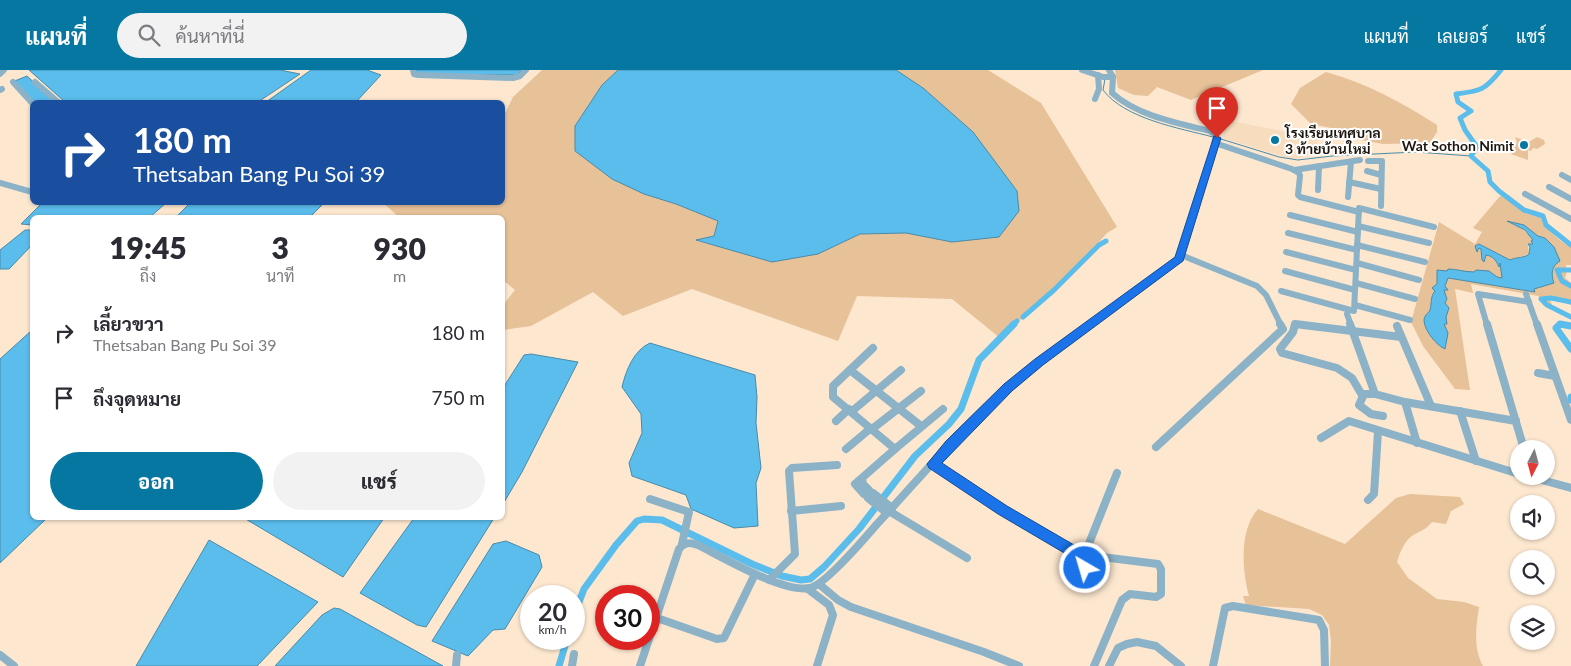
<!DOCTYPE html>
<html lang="th">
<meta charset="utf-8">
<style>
body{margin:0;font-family:Lato,Sarabun,sans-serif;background:#f2f2f3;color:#2b2b33;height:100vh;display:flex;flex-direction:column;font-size:19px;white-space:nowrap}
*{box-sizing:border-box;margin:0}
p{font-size:16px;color:#7c7c81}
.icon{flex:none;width:28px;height:28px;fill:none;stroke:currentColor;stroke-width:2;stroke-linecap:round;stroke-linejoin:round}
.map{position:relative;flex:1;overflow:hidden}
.drawer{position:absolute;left:30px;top:145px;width:475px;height:305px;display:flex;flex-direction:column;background:#fff;border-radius:8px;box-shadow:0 1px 4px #0004}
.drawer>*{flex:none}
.banner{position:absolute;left:30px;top:30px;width:475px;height:105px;border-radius:8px;box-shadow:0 1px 4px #0004;background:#1a4fa0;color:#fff;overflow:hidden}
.needle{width:32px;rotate:186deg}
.tools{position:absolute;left:1510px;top:370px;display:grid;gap:10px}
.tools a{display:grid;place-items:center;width:45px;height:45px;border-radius:50%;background:#fff;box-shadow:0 1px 4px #0004;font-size:25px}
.speed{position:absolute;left:520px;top:515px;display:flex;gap:10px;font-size:25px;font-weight:700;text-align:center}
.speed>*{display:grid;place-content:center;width:65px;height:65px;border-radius:50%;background:#fff;box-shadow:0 1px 4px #0004;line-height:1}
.speed small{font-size:12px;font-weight:400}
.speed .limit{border:8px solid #d22;background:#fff;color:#111}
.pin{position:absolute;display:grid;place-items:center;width:42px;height:42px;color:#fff;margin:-51px -21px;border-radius:50% 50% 50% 0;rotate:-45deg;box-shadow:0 0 5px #0007}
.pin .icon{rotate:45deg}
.me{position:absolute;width:55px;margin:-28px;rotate:322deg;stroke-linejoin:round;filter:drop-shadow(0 0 4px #0008)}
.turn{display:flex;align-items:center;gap:18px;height:105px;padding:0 20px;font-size:22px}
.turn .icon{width:65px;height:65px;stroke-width:2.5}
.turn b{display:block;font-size:35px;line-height:42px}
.eta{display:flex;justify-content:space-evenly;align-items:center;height:85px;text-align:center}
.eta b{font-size:30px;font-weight:800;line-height:35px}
.primary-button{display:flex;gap:10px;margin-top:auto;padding:10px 20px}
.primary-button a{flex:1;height:58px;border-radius:30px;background:#0677a1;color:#fff;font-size:20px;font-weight:800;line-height:58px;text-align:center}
.primary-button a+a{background:#f2f2f3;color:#2b2b33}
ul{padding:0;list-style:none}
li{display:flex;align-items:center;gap:15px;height:65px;padding:0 20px}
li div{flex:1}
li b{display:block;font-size:19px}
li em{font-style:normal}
header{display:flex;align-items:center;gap:30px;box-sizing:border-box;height:70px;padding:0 25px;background:#0677a1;color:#fff}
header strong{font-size:24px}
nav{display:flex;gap:28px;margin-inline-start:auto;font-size:18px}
.search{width:350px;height:45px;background:#f2f2f3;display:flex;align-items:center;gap:12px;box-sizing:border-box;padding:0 18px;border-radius:28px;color:#7c7c81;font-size:19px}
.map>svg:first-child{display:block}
.built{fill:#f7dcbe}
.green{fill:#e7c198;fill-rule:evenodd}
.water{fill:#5bbdec;stroke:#488ba9}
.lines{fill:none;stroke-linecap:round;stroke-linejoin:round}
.stream{stroke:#488ba9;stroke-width:1}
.canal-far1{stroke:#5bbdec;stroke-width:5}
.canal{stroke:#5bbdec;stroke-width:7}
.minor-far1{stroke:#8cb2c7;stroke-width:6}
.minor{stroke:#8cb2c7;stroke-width:8}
.route{fill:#1a73e8;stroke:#114b97}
.poi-dot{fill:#0677a1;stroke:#fff;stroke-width:2}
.labels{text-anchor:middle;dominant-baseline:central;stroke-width:4;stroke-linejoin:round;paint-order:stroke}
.far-poi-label{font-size:14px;font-weight:bold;fill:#1d150d;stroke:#fff;text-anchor:start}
</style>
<header>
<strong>แผนที่</strong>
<div class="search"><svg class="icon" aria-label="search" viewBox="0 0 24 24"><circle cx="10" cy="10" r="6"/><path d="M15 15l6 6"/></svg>ค้นหาที่นี่</div>
<nav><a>แผนที่</a><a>เลเยอร์</a><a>แชร์</a></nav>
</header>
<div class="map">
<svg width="1571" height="596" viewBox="0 0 1571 596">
<rect width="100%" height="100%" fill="#fde7cf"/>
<polygon class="built" points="1226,50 1317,68 1318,84 1292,89 1223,68"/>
<g class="green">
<polygon points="542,0 618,0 602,15 644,124 676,134 718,151 714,166 697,171 733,180 818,184 860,164 906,163 952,172 923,18 896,0 988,0 1041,33 1117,157 1107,163 1061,214 1000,268 952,229 857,226 838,271 692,219 623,246 593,222 531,256 503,260 503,235 515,220 503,210 502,148 399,147 383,133 502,132 503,47 513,27"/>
<polygon points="1115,0 1263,0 1191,30 1157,17 1148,26 1134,25 1118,18"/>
<path d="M1326,2C1366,13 1401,32 1437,55V62L1431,71L1432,73L1383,74L1350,68L1331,58L1311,54L1291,34L1300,18Z"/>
<polygon points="1515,67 1529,72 1537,67 1544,70 1545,74 1537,79 1533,78 1531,81 1528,80 1528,90 1511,84 1517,72"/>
<path d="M1500,126H1502L1526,143L1540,147C1547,159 1558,171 1571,177V195H1566L1567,201L1565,208L1571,213V235L1557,230H1550L1553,237L1544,236L1538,226L1471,214L1473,223L1455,219L1470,320L1455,319L1423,276L1411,252L1439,152L1475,174L1482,162L1473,158ZM1508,153L1524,155L1538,166L1545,168L1552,175L1557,185L1552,204L1554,213L1533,218L1535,222L1448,208L1445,211L1447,220H1444L1447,229L1445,233L1449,238L1435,272C1431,266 1424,257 1424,251C1424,246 1428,244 1430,241C1438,225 1435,205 1455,199L1463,202H1474L1502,208L1500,192L1490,185L1482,184L1481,179L1476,176L1479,174L1510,190L1529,184L1528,174H1533L1534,170C1526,162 1520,155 1508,153Z"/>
<path d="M1410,424L1460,427L1464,434L1451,441L1446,454L1432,452C1425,460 1424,459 1415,464C1405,469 1400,482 1397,492L1408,508L1437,529L1464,532L1479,537C1476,557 1473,578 1483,596H1330L1331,571L1329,555L1322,545L1309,539L1246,535L1243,526H1249C1242,500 1239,460 1258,439L1345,474L1396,428Z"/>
</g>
<g class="water">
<polygon points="29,0 280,0 300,4 258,32 65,32"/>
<polygon points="311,0 367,0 381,5 356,32 266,32"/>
<polygon points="413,0 523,0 516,5 416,4"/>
<polygon points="618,0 896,0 923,18 973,62 1017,121 1019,141 999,167 952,172 906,163 860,164 818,184 772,192 696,170 714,166 718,151 676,134 644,124 612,109 575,81 575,56 602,15"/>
<polygon points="27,6 55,32 32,32 12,12"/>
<polygon points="50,133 50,132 166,133 150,147 32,148 32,155 21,154 41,134"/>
<polygon points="190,133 190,132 324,133 310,147 176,147"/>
<path d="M1507,151L1524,155L1538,166L1545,168L1554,177L1560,191C1551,196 1551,205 1554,213L1534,219L1535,222L1448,208L1445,216L1448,220H1444L1447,229L1445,233L1449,238L1446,247L1447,254H1444L1448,263L1445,279C1436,275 1425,261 1424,251C1424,245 1428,244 1430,240C1432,233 1430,227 1435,221L1432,218L1437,214V200L1447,201L1448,199C1457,199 1464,202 1474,202L1476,200L1489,201L1497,207L1502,208L1500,193L1499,197C1496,190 1493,186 1486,185L1484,192L1482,190L1481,179L1479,178L1477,182L1475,176L1479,174L1510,190C1516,187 1525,188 1529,184L1530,177L1528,174H1533L1531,171L1533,170L1525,160Z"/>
<polygon points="25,160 32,160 32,175 9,199 0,199 0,180"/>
<polygon points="32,260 32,448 47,448 0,493 0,289"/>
<path d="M650,273L755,305L757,327L756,353L761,398L756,413L758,456L734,458L691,439L686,425L632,406L629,393L642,363L641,344L622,317C626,300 634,280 650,273Z"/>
<polygon points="531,284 578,292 522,402 503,434 503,318 524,285"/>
<polygon points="244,448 384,448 343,507"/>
<polygon points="414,448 494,448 426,557 417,555 360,523"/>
<polygon points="209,470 318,532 257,596 136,596"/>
<polygon points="506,471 539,485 542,497 505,559 493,560 468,586 432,571 493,474"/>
<polygon points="334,538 340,539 443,596 275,596 322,545"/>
</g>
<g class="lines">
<g class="stream">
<path d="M1105,9L1103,20C1125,49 1179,58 1213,67"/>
<polyline points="1221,69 1279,87 1298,90 1332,86 1416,82 1471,86"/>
</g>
<g class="canal-far1">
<path d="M1501,0C1485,20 1481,21 1456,24L1458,32L1471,41L1460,48L1465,60L1477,77L1471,86L1488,101L1490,112L1499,121L1524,140L1543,146L1546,155L1571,175"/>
<polyline points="1571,200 1557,200 1562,211 1571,216"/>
<polyline points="1571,232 1551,228 1541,229 1547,235 1571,247"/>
<polyline points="1023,247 1054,220 1099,175 1106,171"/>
<polyline points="1013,255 1017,251"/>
<polyline points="1559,255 1566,255"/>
</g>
<g class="canal">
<polyline points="1571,256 1560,254 1556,258 1571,279"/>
<polyline points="1571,327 1571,330"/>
<polyline points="574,545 584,519 616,475 637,451 644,449 662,450 752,494 782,506 801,510 810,509 824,497 859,459 915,386 949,354 961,339 979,290 1014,254"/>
<polyline points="559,596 567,569"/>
</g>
<g class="minor-far1">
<polyline points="413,0 414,4 418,5 513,8 520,6 526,0"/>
<polyline points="1082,0 1103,7 1113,7"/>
<polyline points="0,4 4,0"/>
<polyline points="13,12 32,33"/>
<polyline points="35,12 58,32"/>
<polyline points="0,20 2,19"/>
<polyline points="1095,29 1099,19 1098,5"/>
<polyline points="1215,73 1292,99 1299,103 1300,106"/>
<polyline points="1368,91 1382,91 1381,136"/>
<polyline points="1294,100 1360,90"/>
<polyline points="1367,101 1381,105"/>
<polyline points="1562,105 1571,110"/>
<polyline points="1300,106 1298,125 1300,127 1359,142"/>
<polyline points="1349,112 1381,119"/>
<polyline points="0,113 32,122"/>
<polyline points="1549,117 1571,129"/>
<polyline points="1318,120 1319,96"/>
<polyline points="1525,124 1571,149"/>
<polyline points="1348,127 1351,92"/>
<polyline points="1290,145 1358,162"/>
<polyline points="1358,156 1429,173"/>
<polyline points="1288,163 1357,180"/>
<polyline points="1357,175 1425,192"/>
<polyline points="1286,182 1356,200"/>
<polyline points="1181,185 1257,216 1266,225 1281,255"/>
<polyline points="1357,193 1419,210"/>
<polyline points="1285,201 1355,220"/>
<polyline points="1356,213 1415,229"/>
<polyline points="1281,221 1354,241 1359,138 1434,157"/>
<polyline points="1526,224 1537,255"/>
<polyline points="1355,235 1410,250"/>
<polyline points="1347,244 1351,255"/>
<path d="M1089,255L1179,189L1211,89L1216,65L1210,61C1177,53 1138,46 1112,23L1113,7L1109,0"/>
<polyline points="1295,255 1303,255"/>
<polyline points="1487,255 1478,224 1529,232"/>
</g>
<g class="minor">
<polyline points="1350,254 1375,324 1405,332 1417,373"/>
<polyline points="1487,254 1524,379"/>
<polyline points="1537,254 1571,350"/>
<polyline points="1397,256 1431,336"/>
<polyline points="850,300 921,356"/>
<polyline points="1538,303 1555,306"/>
<polyline points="1375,324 1364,324 1359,335 1371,344 1383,346"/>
<polyline points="1362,325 1352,308 1337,298 1282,283 1280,279 1293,262 1295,254 1401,267"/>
<polyline points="1405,332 1516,351"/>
<polyline points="1460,341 1476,391"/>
<polyline points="851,342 901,300"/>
<polyline points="836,351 849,339"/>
<polyline points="872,359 921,321"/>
<polyline points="1321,368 1349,351 1519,404"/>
<polyline points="1156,377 1283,259 1280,254"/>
<polyline points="846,379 871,358"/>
<polyline points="895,379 943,339"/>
<polyline points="934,394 1003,440 1076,483 1082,489 1085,498"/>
<polyline points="1527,406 1571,418"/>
<polyline points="862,409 863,414 869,420"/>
<polyline points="873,423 892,438"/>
<polyline points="864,424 855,414 895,379 833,327 833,316 873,278"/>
<polyline points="868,428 887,443"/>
<polyline points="650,429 689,442 682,474"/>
<polyline points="1368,430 1374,424 1378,362"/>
<polyline points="791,441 841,436"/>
<polyline points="889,441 967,488"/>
<polyline points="769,510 795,484 789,401 792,398 837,395"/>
<polyline points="819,514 838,530 851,537 984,582 1019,596"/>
<polyline points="808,519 829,535 833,545 817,596"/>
<polyline points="657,548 717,569 724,568 755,504"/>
<polyline points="0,585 14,596"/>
<polyline points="456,596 457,585"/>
<polyline points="572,596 574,584"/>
<path d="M640,596L679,479C684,472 690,472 698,475C724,488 783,523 810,518C825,515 866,467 878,453C920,408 960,359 1007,318C1033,295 1062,275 1091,254"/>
<polyline points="1094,596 1122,530 1130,524 1156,527 1161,524 1161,499 1158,494 1094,486 1089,481 1088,476 1117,403"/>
<polyline points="1109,596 1118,578 1127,574 1137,572 1156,576 1181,596"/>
<polyline points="1213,596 1225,538 1233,536 1319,550 1324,560 1325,596"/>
</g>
</g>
<polygon class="route" points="1214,66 1217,66 1221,68 1183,191 1043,295 1012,321 942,393 1007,436 1081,479 1087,485 1092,498 1090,503 1085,505 1080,503 1076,493 1071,487 998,444 929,398 927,394 946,371 1004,314 1035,289 1175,187"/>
<g class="poi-dot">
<circle cx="1275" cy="70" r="5"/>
<circle cx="1524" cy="75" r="5"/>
</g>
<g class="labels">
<g class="far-poi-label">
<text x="1285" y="62">โรงเรียนเทศบาล<tspan x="1285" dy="16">3 ท้ายบ้านใหม่</tspan></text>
<text x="1514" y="75" text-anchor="end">Wat Sothon Nimit</text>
</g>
</g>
</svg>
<div class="tools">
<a><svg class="needle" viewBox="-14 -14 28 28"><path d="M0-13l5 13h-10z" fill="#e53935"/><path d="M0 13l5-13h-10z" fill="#7c7c81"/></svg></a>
<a><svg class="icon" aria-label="sound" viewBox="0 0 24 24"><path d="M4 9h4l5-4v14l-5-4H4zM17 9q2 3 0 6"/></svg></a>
<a><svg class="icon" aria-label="search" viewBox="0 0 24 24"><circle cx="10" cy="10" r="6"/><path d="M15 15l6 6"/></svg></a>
<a><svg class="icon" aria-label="layers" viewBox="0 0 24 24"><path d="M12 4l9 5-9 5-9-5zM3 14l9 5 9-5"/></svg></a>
</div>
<div class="speed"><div>20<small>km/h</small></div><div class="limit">30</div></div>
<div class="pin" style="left:1217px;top:68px;background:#d93025"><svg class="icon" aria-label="arrive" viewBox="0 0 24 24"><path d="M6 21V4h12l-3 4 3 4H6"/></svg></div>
<svg class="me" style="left:1085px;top:498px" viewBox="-20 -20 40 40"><circle r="17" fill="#1a73e8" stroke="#fff" stroke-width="3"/><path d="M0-11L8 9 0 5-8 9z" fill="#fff"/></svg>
<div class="banner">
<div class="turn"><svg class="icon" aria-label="right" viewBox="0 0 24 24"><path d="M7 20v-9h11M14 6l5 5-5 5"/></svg><div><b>180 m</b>Thetsaban Bang Pu Soi 39</div></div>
</div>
<section class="drawer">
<div class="eta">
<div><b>19:45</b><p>ถึง</p></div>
<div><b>3</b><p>นาที</p></div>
<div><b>930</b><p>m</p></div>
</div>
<ul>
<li><svg class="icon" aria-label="right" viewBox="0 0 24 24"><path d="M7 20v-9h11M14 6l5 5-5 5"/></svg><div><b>เลี้ยวขวา</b><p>Thetsaban Bang Pu Soi 39</p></div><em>180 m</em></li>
<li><svg class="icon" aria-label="arrive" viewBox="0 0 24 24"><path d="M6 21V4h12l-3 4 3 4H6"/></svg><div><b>ถึงจุดหมาย</b></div><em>750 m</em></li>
</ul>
<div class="primary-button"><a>ออก</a><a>แชร์</a></div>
</section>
</div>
